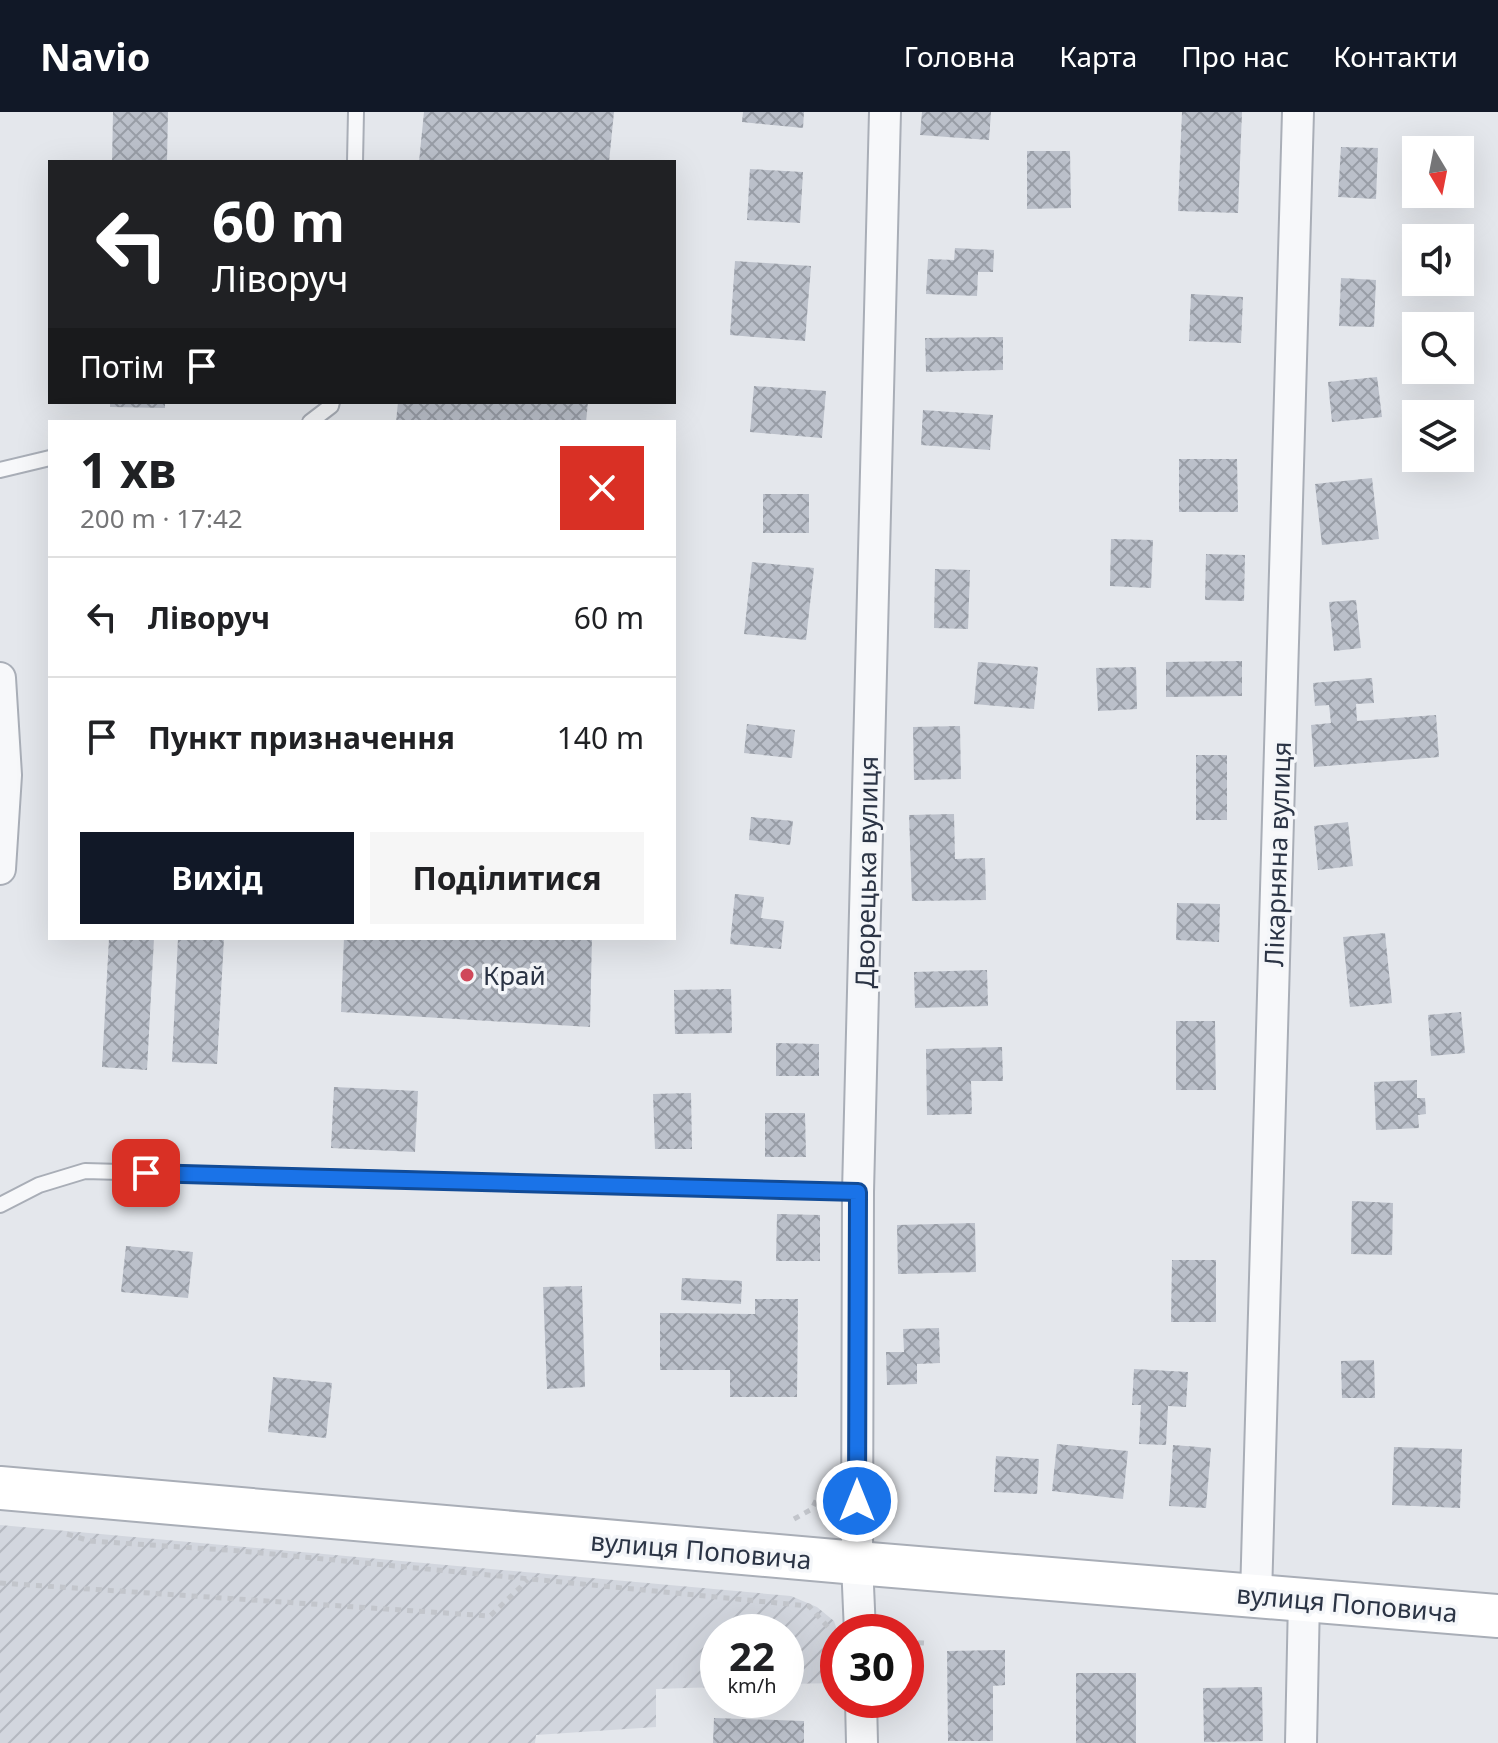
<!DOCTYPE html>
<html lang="uk">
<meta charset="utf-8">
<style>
body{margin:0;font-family:"Noto Sans",sans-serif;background:#f6f6f6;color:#202124;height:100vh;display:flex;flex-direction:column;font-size:30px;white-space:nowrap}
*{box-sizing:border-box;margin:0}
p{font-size:26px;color:#757577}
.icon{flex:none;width:44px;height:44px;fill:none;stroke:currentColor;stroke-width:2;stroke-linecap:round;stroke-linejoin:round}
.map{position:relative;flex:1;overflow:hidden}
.side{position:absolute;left:48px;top:308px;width:628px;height:520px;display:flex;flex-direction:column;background:#fff;border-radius:0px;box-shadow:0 8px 32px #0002}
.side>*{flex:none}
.guide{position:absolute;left:48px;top:48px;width:628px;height:244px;border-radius:0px;box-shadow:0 8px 32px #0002;background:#202124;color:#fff;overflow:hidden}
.needle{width:52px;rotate:170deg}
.fabs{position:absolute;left:1402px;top:24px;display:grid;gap:16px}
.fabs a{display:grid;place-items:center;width:72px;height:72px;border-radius:0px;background:#fff;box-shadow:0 8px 32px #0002;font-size:40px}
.speed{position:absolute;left:700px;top:1502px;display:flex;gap:16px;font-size:40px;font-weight:700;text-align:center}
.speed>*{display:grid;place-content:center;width:104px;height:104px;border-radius:50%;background:#fff;box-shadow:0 8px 32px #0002;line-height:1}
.speed small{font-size:20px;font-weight:400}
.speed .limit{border:12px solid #d22;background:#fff;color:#111}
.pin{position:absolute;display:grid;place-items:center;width:68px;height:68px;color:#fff;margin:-34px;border-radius:16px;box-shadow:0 4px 12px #0006}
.me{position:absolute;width:88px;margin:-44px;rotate:0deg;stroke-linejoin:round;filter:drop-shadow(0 0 6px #0008)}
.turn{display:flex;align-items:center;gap:28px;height:168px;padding:0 32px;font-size:36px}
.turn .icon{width:104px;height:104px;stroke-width:2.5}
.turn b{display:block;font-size:56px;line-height:68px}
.then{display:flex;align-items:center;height:76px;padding:0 32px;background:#0003;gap:16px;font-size:30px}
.round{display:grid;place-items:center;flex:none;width:84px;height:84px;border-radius:0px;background:#f6f6f6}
.headline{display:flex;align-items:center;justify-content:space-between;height:136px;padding:0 32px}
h1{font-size:48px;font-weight:700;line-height:60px}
.cta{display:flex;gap:16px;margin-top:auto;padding:16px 32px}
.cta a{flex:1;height:92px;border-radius:0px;background:#111827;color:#fff;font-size:32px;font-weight:700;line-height:92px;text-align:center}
.cta a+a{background:#f6f6f6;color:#202124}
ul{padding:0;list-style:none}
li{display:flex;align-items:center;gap:24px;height:120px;padding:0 32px;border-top:2px solid #e0e0e0}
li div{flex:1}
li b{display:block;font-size:30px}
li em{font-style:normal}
header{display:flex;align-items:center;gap:48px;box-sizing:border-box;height:112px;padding:0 40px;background:#111827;color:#fff}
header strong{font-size:38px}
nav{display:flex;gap:44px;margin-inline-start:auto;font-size:28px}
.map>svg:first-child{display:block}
.industrial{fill:url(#industrial-furrows)}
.building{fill:url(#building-cross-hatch)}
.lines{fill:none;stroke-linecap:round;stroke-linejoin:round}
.lane-casing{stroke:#a9aeb7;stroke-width:18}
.street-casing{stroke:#a9aeb7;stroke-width:34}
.secondary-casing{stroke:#a9aeb7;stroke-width:46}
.path{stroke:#c2c5cb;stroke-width:5;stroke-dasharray:6 6;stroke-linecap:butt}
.lane{stroke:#f7f8fa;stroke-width:14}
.street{stroke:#f7f8fa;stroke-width:30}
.secondary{stroke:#fff;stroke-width:42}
.route-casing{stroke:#114b97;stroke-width:20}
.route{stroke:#1a73e8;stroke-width:14}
.poi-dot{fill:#d1495b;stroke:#f4f6f9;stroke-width:3}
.labels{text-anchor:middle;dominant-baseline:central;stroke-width:7;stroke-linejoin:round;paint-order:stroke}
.street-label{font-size:26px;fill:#2b3445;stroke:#f4f6f9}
.poi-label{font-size:26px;fill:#2b3445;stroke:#f4f6f9;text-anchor:start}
</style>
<header>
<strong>Navio</strong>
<nav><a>Головна</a><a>Карта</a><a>Про нас</a><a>Контакти</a></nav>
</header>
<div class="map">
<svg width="1498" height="1631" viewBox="0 0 1498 1631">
<defs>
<pattern id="industrial-furrows" width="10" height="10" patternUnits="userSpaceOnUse" patternTransform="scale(2)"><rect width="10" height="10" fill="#d2d6de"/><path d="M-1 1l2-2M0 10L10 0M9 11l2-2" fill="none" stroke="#b4b8c0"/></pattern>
<pattern id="building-cross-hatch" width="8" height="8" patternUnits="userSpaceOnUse" patternTransform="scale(2)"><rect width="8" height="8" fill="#bbc0ca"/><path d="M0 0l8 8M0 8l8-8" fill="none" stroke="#989da6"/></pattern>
</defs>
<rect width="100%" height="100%" fill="#e4e7ec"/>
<polygon class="industrial" points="0,1413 791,1484 817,1495 834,1509 838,1521 838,1571 786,1572 786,1520 718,1520 718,1575 656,1577 656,1615 536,1623 535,1631 0,1631"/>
<g class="building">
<polygon points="113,0 168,0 167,50 112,50"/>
<polygon points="424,0 614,0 609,50 419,50"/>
<polygon points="743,0 804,0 803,16 742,10"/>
<polygon points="922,0 991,0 989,28 920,23"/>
<polygon points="1182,0 1242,0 1238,101 1178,99"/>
<polygon points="1341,35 1378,36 1376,87 1338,85"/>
<polygon points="1027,39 1070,39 1071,96 1027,97"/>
<polygon points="750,57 803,60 800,111 747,108"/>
<polygon points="955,136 994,138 993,160 978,160 977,184 926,182 928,147 954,148"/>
<polygon points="735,149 811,154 805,229 730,223"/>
<polygon points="1341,166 1376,168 1374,215 1339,214"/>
<polygon points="1191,182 1243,185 1241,231 1189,229"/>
<polygon points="1003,225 1003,258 926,260 925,226"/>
<polygon points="1377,265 1382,305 1332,310 1328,270"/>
<polygon points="754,274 826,279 822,326 750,320"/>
<polygon points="110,290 165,290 165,296 110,295"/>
<polygon points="398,290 588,290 586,310 396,310"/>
<polygon points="923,298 993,303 990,338 921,333"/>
<polygon points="1179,347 1237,347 1238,400 1179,400"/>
<polygon points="1372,366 1379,427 1322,433 1315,372"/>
<rect x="763" y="382" width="46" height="39"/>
<polygon points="1111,427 1153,428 1151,476 1110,474"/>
<polygon points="1206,442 1245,443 1244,489 1205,488"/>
<polygon points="752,450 814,456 806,528 744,522"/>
<polygon points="935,457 970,458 968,517 934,516"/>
<polygon points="1356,488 1361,536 1334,539 1329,490"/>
<polygon points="1242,549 1242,584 1166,585 1166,550"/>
<polygon points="978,550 1038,555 1034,597 974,592"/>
<polygon points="1136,555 1137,597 1098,599 1096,556"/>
<polygon points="1372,566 1374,591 1356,592 1357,609 1436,603 1439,645 1314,655 1311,613 1331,611 1329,593 1315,594 1313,571"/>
<polygon points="747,612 795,618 792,646 744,641"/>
<polygon points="960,614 961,667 914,668 913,615"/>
<rect x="1196" y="643" width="31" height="65"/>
<polygon points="954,702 955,747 985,746 986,788 912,789 909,703"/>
<polygon points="751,705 793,709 790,733 749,728"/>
<polygon points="1348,710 1353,754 1318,758 1314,714"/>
<polygon points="735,782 764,785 761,806 784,809 781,837 730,832"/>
<polygon points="1177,791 1220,792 1219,830 1176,828"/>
<polygon points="1385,821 1392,891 1350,895 1343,825"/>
<polygon points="109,826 154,826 147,958 102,955"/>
<polygon points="178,826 224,826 217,952 172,950"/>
<polygon points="344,826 592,826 590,915 341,900"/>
<polygon points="987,858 988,894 915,896 914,860"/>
<polygon points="731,877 732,921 675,922 674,878"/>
<polygon points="1461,900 1465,941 1431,944 1428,903"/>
<polygon points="1176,909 1215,909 1216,978 1176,978"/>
<polygon points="776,931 819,932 819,964 776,964"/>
<polygon points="1002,935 1003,969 971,969 972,1002 927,1003 926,937"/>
<polygon points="1417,968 1417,986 1425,986 1426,1002 1418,1003 1419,1016 1376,1018 1374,970"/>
<polygon points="334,975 418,979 415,1040 331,1036"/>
<polygon points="691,981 692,1037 655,1037 653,982"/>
<polygon points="765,1001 805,1001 806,1045 765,1045"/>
<polygon points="1352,1089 1393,1091 1392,1143 1351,1142"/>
<polygon points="777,1102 820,1103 820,1149 776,1149"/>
<polygon points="975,1111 976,1160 898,1162 897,1113"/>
<polygon points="126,1134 193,1140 188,1186 121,1180"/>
<polygon points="1172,1148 1216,1148 1216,1210 1171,1210"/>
<polygon points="682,1166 742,1169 741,1192 681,1188"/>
<polygon points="582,1174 585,1275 547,1277 543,1175"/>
<polygon points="755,1187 798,1187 797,1285 730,1285 730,1258 660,1258 660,1201 755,1202"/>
<polygon points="939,1216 940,1251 917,1252 917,1272 887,1273 886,1240 904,1240 903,1217"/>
<polygon points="1374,1248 1375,1286 1342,1286 1341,1249"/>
<polygon points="1134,1257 1188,1260 1186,1295 1168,1294 1166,1333 1139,1332 1141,1293 1132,1293"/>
<polygon points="273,1265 332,1271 326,1326 268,1320"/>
<polygon points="1057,1332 1128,1339 1123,1387 1052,1379"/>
<polygon points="1173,1333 1211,1336 1206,1396 1169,1394"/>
<polygon points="1394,1335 1462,1337 1460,1396 1392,1393"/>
<polygon points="996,1344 1039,1347 1037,1382 994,1380"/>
<polygon points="1005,1538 1005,1573 993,1574 993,1629 948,1629 947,1539"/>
<rect x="1076" y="1561" width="60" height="70"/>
<polygon points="1262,1575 1263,1629 1204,1630 1203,1576"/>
<polygon points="714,1606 804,1609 804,1631 713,1631"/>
</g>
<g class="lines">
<defs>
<g id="lane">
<polyline points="355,50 356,0"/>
<polyline points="310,310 331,294 332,290"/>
<polyline points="0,358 50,346"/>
<polyline points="0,1093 39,1073 85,1059 858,1080"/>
</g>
<g id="street">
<polyline points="0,566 6,663 0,757"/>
<polyline points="1256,1484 1298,0"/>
<polyline points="860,1520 857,1451 858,1080 885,0"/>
<polyline points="861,1588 862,1631"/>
<polyline points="1301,1631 1304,1487"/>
</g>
<polyline id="secondary" points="0,1376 857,1451 1498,1504"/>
</defs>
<use href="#lane" class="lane-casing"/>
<use href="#street" class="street-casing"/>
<use href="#secondary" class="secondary-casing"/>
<g class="path">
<polyline points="794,1407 812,1397 823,1374"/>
<polyline points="67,1422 90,1429 241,1439 809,1494 828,1515"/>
<polyline points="0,1471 490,1504 528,1468"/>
<polyline points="906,1530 924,1531"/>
</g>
<use href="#lane" class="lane"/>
<use href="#street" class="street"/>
<use href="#secondary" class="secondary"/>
</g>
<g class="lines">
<defs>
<polyline id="route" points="146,1061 858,1080 857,1389"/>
</defs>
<use href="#route" class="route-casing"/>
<use href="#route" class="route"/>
</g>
<circle class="poi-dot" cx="467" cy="863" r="8"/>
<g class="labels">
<g class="street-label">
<text transform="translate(1277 742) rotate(-88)">Лікарняна вулиця</text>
<text transform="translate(866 760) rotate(-89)">Дворецька вулиця</text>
<text transform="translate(701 1438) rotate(5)">вулиця Поповича</text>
<text transform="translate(1347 1491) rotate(5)">вулиця Поповича</text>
</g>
<g class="poi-label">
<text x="483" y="863">Край</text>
</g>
</g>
</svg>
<div class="fabs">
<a><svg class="needle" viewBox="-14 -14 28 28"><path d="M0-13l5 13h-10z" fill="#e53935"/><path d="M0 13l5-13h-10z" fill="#757577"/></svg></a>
<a><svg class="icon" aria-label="sound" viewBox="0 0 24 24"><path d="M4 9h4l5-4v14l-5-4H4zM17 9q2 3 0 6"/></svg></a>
<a><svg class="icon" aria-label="search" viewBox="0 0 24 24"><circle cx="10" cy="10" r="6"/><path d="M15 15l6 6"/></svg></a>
<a><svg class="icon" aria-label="layers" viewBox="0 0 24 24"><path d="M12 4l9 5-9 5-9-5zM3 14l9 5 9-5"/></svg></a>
</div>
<div class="speed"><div>22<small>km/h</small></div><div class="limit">30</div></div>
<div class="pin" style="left:146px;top:1061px;background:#d93025"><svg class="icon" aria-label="arrive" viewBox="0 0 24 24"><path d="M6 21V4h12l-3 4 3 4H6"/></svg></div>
<svg class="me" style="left:857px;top:1389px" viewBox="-20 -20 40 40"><circle r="17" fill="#1a73e8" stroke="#fff" stroke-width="3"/><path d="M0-11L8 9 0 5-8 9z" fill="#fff"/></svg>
<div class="guide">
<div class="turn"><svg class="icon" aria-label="left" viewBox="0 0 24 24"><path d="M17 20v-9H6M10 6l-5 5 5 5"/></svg><div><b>60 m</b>Ліворуч</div></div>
<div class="then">Потім<svg class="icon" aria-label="arrive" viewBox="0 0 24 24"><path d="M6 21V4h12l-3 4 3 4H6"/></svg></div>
</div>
<section class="side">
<div class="headline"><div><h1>1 хв</h1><p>200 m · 17:42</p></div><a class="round" style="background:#d93025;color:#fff"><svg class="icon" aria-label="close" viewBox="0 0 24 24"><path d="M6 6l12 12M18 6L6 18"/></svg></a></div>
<ul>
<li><svg class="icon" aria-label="left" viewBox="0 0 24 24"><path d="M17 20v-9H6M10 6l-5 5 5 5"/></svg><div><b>Ліворуч</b></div><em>60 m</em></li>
<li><svg class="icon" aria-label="arrive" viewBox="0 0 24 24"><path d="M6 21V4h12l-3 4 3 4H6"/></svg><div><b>Пункт призначення</b></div><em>140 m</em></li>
</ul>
<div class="cta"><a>Вихід</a><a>Поділитися</a></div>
</section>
</div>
